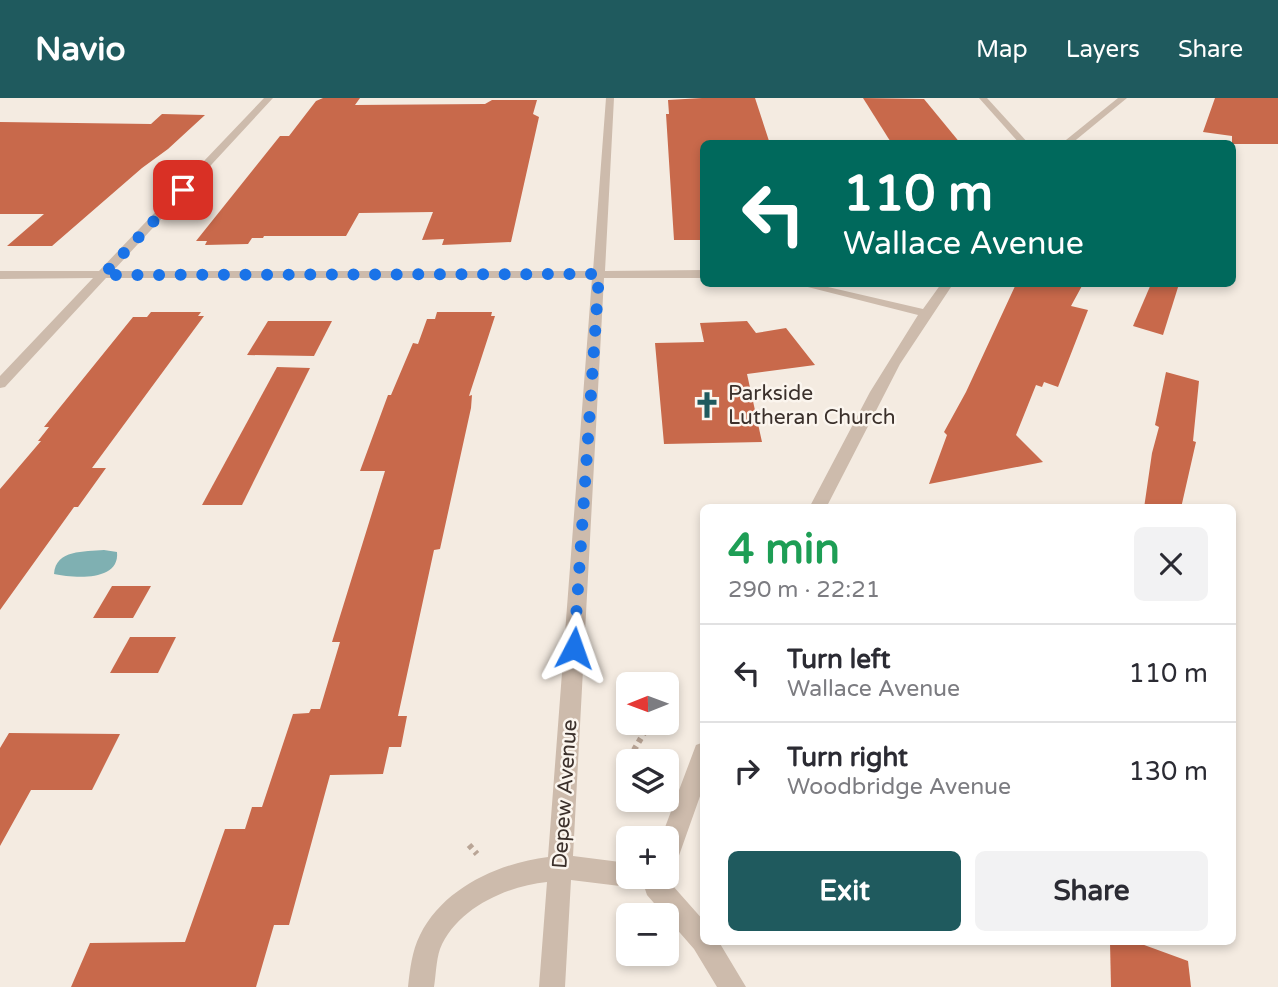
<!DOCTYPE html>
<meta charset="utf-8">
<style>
body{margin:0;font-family:"Varela Round",sans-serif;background:#f2f2f3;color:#2b2b33;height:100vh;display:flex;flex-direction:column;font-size:26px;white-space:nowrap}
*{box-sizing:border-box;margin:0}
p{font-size:23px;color:#7c7c81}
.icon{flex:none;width:38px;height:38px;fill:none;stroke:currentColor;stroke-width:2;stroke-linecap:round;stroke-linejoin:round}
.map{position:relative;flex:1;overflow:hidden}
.side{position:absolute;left:700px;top:406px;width:536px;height:441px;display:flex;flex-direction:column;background:#fff;border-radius:10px;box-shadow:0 4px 10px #0003}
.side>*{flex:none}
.top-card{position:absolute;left:700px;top:42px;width:536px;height:147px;border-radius:10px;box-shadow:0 4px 10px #0003;background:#00695c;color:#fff;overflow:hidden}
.needle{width:46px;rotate:269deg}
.controls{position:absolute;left:616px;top:574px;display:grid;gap:14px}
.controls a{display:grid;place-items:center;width:63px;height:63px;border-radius:10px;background:#fff;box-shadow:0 4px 10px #0003;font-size:35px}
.pin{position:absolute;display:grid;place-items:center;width:60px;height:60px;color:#fff;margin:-30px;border-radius:14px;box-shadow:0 4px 10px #0006}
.me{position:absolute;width:77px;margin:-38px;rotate:4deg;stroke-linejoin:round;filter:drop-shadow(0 0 5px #0008)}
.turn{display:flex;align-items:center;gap:24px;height:147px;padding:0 28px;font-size:32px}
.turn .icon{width:91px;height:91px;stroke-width:2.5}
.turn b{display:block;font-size:49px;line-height:60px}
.round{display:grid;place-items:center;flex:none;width:74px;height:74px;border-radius:10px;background:#f2f2f3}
.overview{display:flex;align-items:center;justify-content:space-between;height:119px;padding:0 28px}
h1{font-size:42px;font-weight:800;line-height:52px;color:#1e9e55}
.action{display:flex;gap:14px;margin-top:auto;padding:14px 28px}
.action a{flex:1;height:80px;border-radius:10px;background:#1f5a5e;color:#fff;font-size:28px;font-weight:800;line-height:80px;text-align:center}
.action a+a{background:#f2f2f3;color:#2b2b33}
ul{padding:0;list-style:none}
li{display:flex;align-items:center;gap:21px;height:98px;padding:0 28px;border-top:2px solid #e1e1e2}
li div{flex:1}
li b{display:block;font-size:26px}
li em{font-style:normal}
header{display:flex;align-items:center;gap:42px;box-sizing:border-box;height:98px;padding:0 35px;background:#1f5a5e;color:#fff}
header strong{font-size:33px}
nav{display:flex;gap:38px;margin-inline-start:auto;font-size:24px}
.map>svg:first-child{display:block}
.water{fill:#7fb0b2}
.building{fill:#c8694b}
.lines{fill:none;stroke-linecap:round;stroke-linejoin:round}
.path{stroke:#b9a596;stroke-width:6;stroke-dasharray:4.5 4.5;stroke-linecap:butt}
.minor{fill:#cdbbac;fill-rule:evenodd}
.route{stroke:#1a73e8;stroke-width:12;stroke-dasharray:0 21.6}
.labels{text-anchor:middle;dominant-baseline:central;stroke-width:5;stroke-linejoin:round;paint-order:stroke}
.poi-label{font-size:21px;fill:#3b302b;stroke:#fbf5ee;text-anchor:start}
.street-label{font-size:21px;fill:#3b302b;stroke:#fbf5ee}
</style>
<header>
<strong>Navio</strong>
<nav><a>Map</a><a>Layers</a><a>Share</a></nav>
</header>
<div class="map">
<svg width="1278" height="889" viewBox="0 0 1278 889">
<rect width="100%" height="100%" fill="#f4ebe1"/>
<path class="water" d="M104,452L117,454C120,484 74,480 54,476C56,451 84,454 104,452Z"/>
<g class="building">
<polygon points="323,0 360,0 355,7 485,6 492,2 537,2 533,16 539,19 511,144 442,147 444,141 422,142 433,114 359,115 346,138 264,138 263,140 252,140 248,146 205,147 207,143 196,143 280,38 289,38 316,3"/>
<polygon points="702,0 755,0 770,46 704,46 704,142 674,142 666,16 669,16 668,2"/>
<polygon points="863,0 924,1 961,46 892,46"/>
<polygon points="1215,0 1278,0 1278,46 1232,46 1232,38 1203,34"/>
<polygon points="162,16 205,17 168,51 142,70 52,148 7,148 44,116 0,116 0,24 151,26"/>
<polygon points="1016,186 1083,186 1071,208 1088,212 1058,289 1044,284 1042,289 1036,287 1016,337 1043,364 929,386 947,337 944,334 966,294"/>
<polygon points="1151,186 1179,186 1163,237 1133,228"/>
<polygon points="151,214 201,214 198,218 204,218 92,370 106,370 78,409 74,409 0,512 0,391 41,343 38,343 49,329 44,329 133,219 147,219"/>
<polygon points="437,214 492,214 491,218 495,218 469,298 472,297 471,310 440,451 434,452 398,618 407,618 401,649 389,649 383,676 330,677 289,827 274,827 256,889 71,889 90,845 185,844 225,731 245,731 252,709 262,709 293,616 309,615 311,611 320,611 340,544 332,544 385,373 360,373 388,297 391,297 413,245 418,246 427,221 435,221"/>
<polygon points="268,223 332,223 314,258 247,257"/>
<polygon points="747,223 756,235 786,230 815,267 747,276 762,344 664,346 655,245 704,244 700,225"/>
<polygon points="277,269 310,270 242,407 202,407"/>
<polygon points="1166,274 1199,283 1193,343 1196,344 1181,410 1144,410 1152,355 1159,329 1155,327"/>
<polygon points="112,488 151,488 133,520 93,520"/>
<polygon points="130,539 176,539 158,575 110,575"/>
<polygon points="9,635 120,636 92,692 31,692 0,748 0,650"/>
<polygon points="1110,844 1136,844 1188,863 1191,889 1111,889"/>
</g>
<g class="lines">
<g class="path">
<polyline points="634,652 644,635"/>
<polyline points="469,747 477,756"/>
</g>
<g class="minor">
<path d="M264,0H273L113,173H593L606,0H614L605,173L704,172V180H604L573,758L628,765V779H640L637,786L628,789L571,782L565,889H539L547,784C506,788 456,811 440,851C436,863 436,877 434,889H408C410,871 412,853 420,837C443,790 499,765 548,759L592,180H106L5,289L0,290V278L93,180L0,181V173H99Z"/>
<polygon points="979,0 987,0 1029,46 1020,46"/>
<polygon points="1118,0 1127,0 1071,46 1061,46"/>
<polygon points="796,186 815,186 923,211 941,186 953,186 900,266 826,410 809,410 870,294 918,217"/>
<polygon points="704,644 704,687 676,766 667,769 667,740 661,740 696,647"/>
<polygon points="647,779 665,779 704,823 704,844 719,844 746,889 717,889 694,851 647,797 644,788"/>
</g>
</g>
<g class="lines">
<polyline class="route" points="183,92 103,177 599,176 574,550"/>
</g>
<defs>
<symbol id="church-bare" viewBox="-9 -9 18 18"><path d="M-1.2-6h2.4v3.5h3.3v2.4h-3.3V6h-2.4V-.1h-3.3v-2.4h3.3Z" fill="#1f5a5e" stroke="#fbf5ee" stroke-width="2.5" paint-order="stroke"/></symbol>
</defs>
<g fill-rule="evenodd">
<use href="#church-bare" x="688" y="288" width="38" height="38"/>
</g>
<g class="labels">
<g class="poi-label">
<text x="728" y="295">Parkside<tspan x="728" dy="24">Lutheran Church</tspan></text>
</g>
<g class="street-label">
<text transform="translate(565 696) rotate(-86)">Depew Avenue</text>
</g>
</g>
</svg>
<div class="controls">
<a><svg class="needle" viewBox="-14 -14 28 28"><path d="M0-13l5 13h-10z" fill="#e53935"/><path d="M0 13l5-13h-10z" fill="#7c7c81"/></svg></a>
<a><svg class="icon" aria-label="layers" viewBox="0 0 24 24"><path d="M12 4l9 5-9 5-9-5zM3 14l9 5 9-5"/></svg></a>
<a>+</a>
<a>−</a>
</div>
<div class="pin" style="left:183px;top:92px;background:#d93025"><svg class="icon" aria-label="arrive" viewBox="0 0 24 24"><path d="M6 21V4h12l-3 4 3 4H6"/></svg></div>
<svg class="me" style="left:574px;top:550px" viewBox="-20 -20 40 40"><path d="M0-17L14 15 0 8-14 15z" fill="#1a73e8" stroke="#fff" stroke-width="4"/></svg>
<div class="top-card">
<div class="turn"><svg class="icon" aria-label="left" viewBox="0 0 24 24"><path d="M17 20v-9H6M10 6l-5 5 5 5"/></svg><div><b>110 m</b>Wallace Avenue</div></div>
</div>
<section class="side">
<div class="overview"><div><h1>4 min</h1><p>290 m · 22:21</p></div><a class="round"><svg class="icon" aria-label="close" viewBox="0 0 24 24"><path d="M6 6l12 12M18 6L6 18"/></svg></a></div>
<ul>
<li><svg class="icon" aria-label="left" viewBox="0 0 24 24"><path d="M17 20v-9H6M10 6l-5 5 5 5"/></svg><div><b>Turn left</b><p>Wallace Avenue</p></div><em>110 m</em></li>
<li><svg class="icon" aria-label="right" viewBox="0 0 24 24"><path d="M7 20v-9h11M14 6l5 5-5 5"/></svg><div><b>Turn right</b><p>Woodbridge Avenue</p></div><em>130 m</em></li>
</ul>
<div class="action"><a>Exit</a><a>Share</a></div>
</section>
</div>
